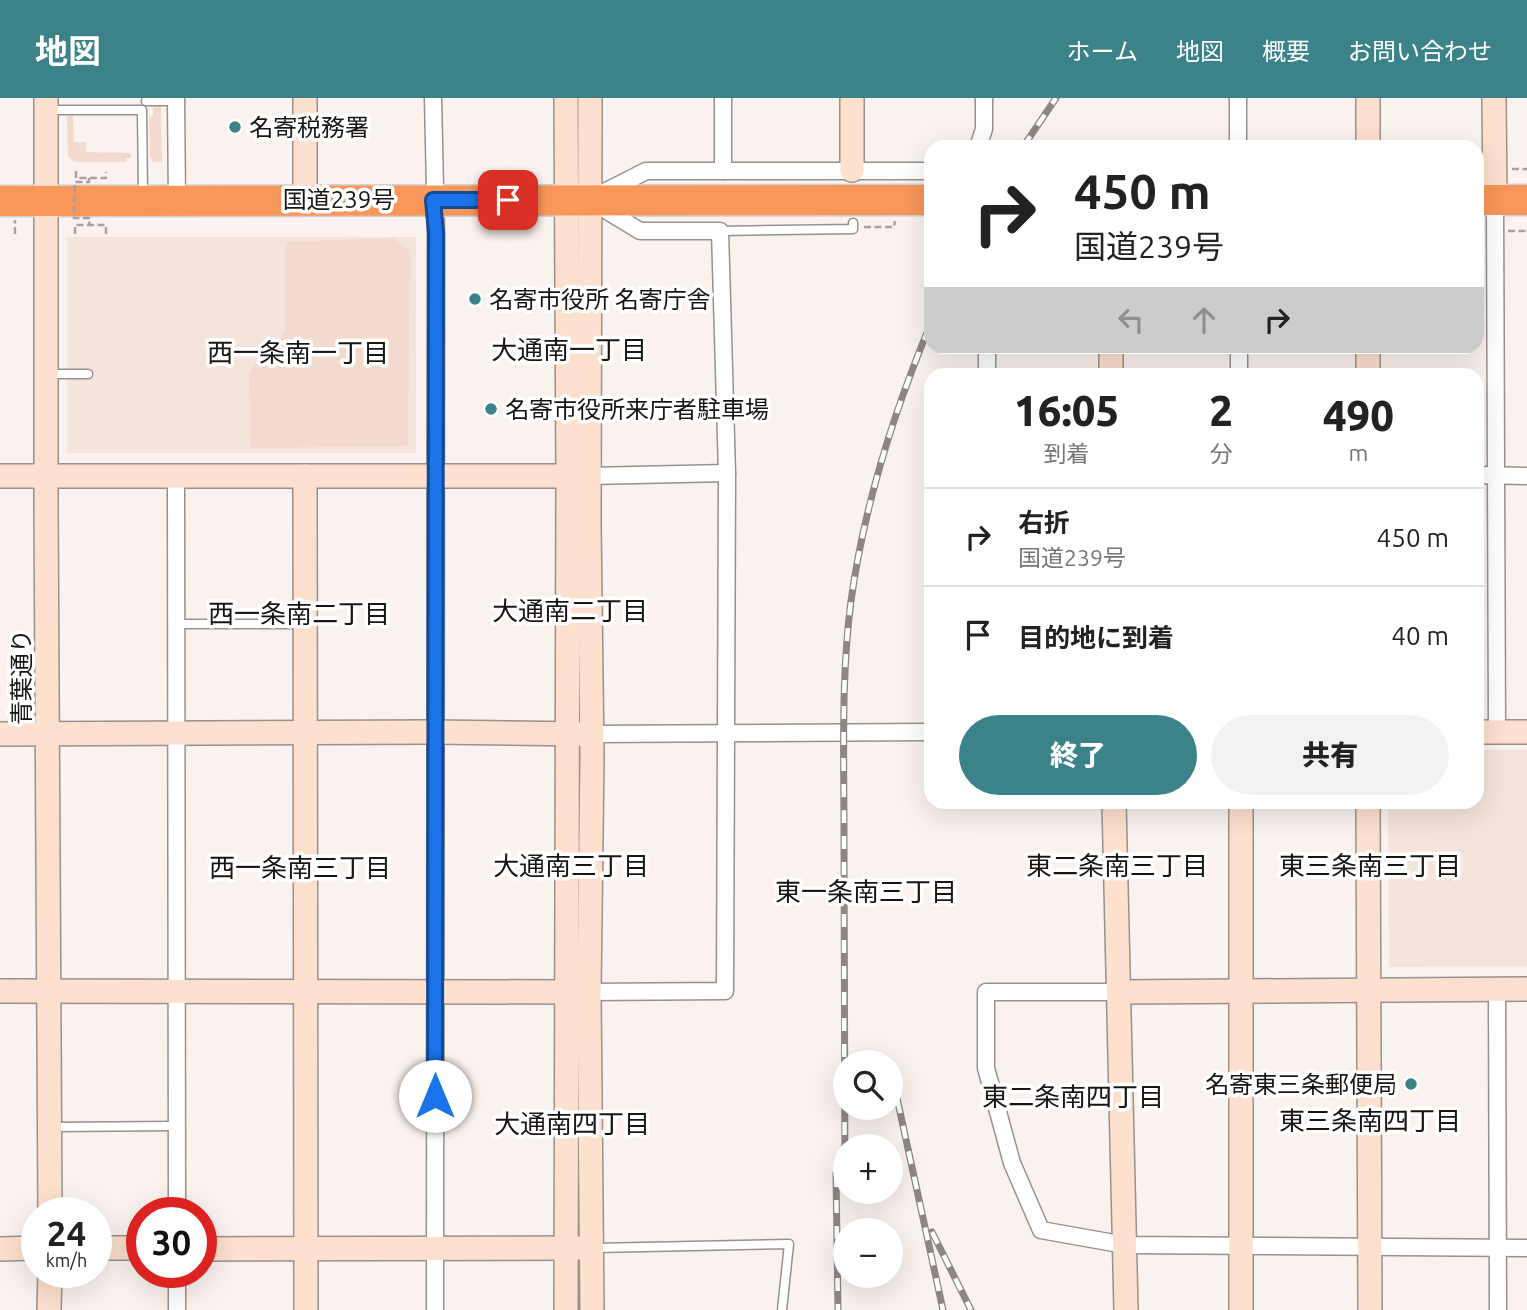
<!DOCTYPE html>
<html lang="ja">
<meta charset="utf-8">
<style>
body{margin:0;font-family:Ubuntu,"Noto Sans JP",sans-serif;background:#f2f2f2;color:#222;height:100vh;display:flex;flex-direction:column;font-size:26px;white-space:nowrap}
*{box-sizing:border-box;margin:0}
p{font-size:23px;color:#767676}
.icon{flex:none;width:38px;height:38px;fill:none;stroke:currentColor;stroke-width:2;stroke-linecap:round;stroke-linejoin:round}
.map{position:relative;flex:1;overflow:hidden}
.drawer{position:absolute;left:924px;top:270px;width:560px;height:441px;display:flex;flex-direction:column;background:#fff;border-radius:21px;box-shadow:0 7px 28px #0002}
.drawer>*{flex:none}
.guide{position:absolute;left:924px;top:42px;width:560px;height:214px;border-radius:21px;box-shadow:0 7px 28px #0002;background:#fff;color:#222;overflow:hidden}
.fabs{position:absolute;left:833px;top:952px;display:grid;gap:14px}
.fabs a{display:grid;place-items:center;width:70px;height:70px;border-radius:50%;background:#fff;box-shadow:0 7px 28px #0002;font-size:35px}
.speed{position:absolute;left:21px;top:1099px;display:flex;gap:14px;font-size:35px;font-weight:700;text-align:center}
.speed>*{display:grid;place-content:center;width:91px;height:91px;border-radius:50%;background:#fff;box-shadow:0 7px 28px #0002;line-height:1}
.speed small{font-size:18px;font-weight:400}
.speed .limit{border:10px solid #d22;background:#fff;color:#111}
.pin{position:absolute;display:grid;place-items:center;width:60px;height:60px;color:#fff;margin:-30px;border-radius:14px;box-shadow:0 4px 10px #0006}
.me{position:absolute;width:77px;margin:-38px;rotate:0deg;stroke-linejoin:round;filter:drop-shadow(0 0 5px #0008)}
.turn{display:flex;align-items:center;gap:24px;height:147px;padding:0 35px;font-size:32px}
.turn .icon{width:91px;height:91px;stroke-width:2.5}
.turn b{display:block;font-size:49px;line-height:60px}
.lanes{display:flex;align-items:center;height:66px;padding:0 35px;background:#0003;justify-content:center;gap:35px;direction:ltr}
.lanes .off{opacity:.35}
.eta{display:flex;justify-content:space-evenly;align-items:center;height:119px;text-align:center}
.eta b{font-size:42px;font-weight:800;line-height:49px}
.cta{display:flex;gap:14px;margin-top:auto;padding:14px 35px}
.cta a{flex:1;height:80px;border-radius:42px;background:#3b8388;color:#fff;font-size:28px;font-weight:800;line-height:80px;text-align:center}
.cta a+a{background:#f2f2f2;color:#222}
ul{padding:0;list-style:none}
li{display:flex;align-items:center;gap:21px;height:98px;padding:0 35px;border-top:2px solid #e0e0e0}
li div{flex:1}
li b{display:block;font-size:26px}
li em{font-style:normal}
header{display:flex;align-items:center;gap:42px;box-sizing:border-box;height:98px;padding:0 35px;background:#3b8388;color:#fff}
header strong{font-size:33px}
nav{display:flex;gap:38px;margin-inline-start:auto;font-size:24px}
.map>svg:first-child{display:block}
.built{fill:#f4e4db}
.green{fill:#f2dbce}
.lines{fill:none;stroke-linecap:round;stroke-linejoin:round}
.lane-casing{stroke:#98918d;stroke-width:11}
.street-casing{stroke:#98918d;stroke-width:19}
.secondary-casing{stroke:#98918d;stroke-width:26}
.highway-casing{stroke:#d1d0d0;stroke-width:33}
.path{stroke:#a9a29f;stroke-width:2.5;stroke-dasharray:7 3.5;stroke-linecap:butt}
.lane{stroke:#fff;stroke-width:8}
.street{stroke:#fff;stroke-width:16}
.secondary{stroke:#fde0cd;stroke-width:23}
.highway{stroke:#f89759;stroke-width:30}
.rail-casing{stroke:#8d8784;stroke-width:7}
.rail{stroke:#fff;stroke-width:4.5;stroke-dasharray:13;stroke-linecap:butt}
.path-bridge{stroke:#a9a29f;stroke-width:2.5;stroke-dasharray:7 3.5;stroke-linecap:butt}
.route-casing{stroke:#114b97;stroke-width:18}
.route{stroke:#1a73e8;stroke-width:12}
.poi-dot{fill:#3b8388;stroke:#fff;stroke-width:2.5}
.labels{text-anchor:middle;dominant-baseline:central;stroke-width:7;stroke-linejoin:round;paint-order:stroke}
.poi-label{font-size:24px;fill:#181513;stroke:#fff;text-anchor:start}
.street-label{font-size:24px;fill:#181513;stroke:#fff}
.neighbourhood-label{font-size:26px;fill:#181513;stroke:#fff}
</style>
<header>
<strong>地図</strong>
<nav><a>ホーム</a><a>地図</a><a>概要</a><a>お問い合わせ</a></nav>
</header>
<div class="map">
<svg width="1527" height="1212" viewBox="0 0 1527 1212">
<rect width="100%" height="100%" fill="#faf2ee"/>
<g class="built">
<rect x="67" y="139" width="349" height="216"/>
<polygon points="1477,652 1527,652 1527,868 1389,869 1388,704 1477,704"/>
</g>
<g class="green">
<polygon points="161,8 162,64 152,64 152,61 150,61 149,19 153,18 153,9"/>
<polygon points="67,18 73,18 74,44 86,44 86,54 131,55 131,60 127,60 127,64 74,64 68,58"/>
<path d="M394,140L410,153L408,348L251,350L249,276C257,259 276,250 285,233L286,144Z"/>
</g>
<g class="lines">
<defs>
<g id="lane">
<polyline points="146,3 176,3"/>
<polyline points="50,12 142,12 143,96"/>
<polyline points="720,133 853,131 853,125"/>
<polyline points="49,276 88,276"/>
<polyline points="176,526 302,526"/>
<polyline points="52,1029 177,1028"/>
<polyline points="595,1150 789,1146 782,1212"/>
</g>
<g id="street">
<polyline points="176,0 177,102"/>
<polyline points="433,0 436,135 435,1212"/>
<polyline points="723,0 723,73"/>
<polyline points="1238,0 1238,49"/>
<polyline points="978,49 984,31 984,0"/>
<polyline points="1495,102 1497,634"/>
<polyline points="987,276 987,248"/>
<polyline points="1239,276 1239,248"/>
<polyline points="1477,377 1527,378"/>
<polyline points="176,378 177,1115"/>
<polyline points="589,378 727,375"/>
<polyline points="592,636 931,634"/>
<polyline points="1497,891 1498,1212"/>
<polyline points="589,894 725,893 727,375 720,133 640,133 589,102 646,73 931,73"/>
<polyline points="1119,894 986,894 986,970 1012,1065 1041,1132 1125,1147 1527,1150"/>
<polyline points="177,1174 177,1212"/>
</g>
<g id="secondary">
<polyline points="46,0 46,408 50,1115"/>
<polyline points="305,0 305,101"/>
<polyline points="566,0 568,378 566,1212"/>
<polyline points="590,0 589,425 592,659 589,894 592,1212"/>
<polyline points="852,0 852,72"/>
<polyline points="1494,0 1495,102"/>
<polyline points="1368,49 1368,0"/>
<polyline points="1111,248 1111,276"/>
<polyline points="1368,248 1368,276"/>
<polyline points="0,378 583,378"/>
<polyline points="305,378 306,1212"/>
<polyline points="1477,634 1527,634"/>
<polyline points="0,636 434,634 582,636"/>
<polyline points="1114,704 1126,1212"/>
<polyline points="1241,704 1241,1212"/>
<polyline points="1368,704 1370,1212"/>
<polyline points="0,893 581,894"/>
<polyline points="1119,894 1527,891"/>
<polyline points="96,1150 142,1150"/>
<polyline points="0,1151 37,1150"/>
<polyline points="201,1151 580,1150"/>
<polyline points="49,1212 50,1174"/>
</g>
<g id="highway">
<polyline points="1477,102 1527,102"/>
<polyline points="0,103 931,102"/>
</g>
</defs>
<use href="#lane" class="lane-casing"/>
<use href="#street" class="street-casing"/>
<use href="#secondary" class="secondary-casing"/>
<use href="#highway" class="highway-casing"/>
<g class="path">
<polyline points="1512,71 1527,71"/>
<polyline points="76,73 76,80 106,80 106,74"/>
<polyline points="864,129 894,129 895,123"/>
<polyline points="1508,133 1527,133"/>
<polyline points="15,136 15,122"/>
<polyline points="75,136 75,127 106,127 106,136"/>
</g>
<use href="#lane" class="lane"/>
<use href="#street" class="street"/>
<use href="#secondary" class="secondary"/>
<use href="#highway" class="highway"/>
<defs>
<g id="rail">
<polyline points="1023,49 1056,0"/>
<polyline points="892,977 943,1212"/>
<polyline points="836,1076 838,1212"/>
<path d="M845,1089C844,971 844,853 844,735C844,659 841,579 851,503C864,408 894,313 931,225"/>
<polyline points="932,1134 971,1212"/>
</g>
</defs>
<use href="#rail" class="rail-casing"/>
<use href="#rail" class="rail"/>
<polyline class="path-bridge" points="89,80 89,84 75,84 74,120 90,120 89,127"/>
</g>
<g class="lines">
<defs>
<polyline id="route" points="435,998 436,135 433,102 508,102"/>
</defs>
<use href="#route" class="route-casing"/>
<use href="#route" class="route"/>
</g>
<g class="poi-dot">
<circle cx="235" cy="29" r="7"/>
<circle cx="475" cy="201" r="7"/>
<circle cx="491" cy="311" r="7"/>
<circle cx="1411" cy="986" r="7"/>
</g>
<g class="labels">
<g class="poi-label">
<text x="249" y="29">名寄税務署</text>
<text x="489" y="201">名寄市役所 名寄庁舎</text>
<text x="505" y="311">名寄市役所来庁者駐車場</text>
<text x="1397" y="986" text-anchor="end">名寄東三条郵便局</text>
</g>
<g class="street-label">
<text x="339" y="101">国道239号</text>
<text transform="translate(21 579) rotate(-90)">青葉通り</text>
</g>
<g class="neighbourhood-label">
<text x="569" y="251">大通南一丁目</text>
<text x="298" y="254">西一条南一丁目</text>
<text x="570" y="512">大通南二丁目</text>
<text x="299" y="515">西一条南二丁目</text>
<text x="571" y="767">大通南三丁目</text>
<text x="1117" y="767">東二条南三丁目</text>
<text x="1370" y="767">東三条南三丁目</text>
<text x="300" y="769">西一条南三丁目</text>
<text x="866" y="793">東一条南三丁目</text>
<text x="1073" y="998">東二条南四丁目</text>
<text x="1370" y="1022">東三条南四丁目</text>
<text x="572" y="1025">大通南四丁目</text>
</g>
</g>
</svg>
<div class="fabs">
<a><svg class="icon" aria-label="search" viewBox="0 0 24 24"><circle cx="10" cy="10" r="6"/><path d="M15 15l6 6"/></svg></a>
<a>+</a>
<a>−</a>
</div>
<div class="speed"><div>24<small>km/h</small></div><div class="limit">30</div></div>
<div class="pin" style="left:508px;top:102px;background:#d93025"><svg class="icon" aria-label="arrive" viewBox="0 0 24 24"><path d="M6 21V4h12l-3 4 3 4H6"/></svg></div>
<svg class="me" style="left:435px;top:998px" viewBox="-20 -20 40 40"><circle r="19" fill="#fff"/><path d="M0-13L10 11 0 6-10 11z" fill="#1a73e8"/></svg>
<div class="guide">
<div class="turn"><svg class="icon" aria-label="right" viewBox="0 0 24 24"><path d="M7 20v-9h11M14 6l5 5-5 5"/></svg><div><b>450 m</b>国道239号</div></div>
<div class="lanes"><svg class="icon off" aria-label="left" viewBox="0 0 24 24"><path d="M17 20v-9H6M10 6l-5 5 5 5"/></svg><svg class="icon off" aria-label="ahead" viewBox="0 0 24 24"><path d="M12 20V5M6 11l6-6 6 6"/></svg><svg class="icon" aria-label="right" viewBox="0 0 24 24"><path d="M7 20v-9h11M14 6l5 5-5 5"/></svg></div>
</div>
<section class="drawer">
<div class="eta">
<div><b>16:05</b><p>到着</p></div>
<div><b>2</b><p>分</p></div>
<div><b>490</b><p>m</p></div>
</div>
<ul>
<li><svg class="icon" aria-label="right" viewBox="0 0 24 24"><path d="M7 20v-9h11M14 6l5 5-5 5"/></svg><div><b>右折</b><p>国道239号</p></div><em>450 m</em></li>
<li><svg class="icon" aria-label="arrive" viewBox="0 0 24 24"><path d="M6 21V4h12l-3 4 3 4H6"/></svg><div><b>目的地に到着</b></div><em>40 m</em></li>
</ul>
<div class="cta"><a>終了</a><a>共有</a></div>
</section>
</div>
